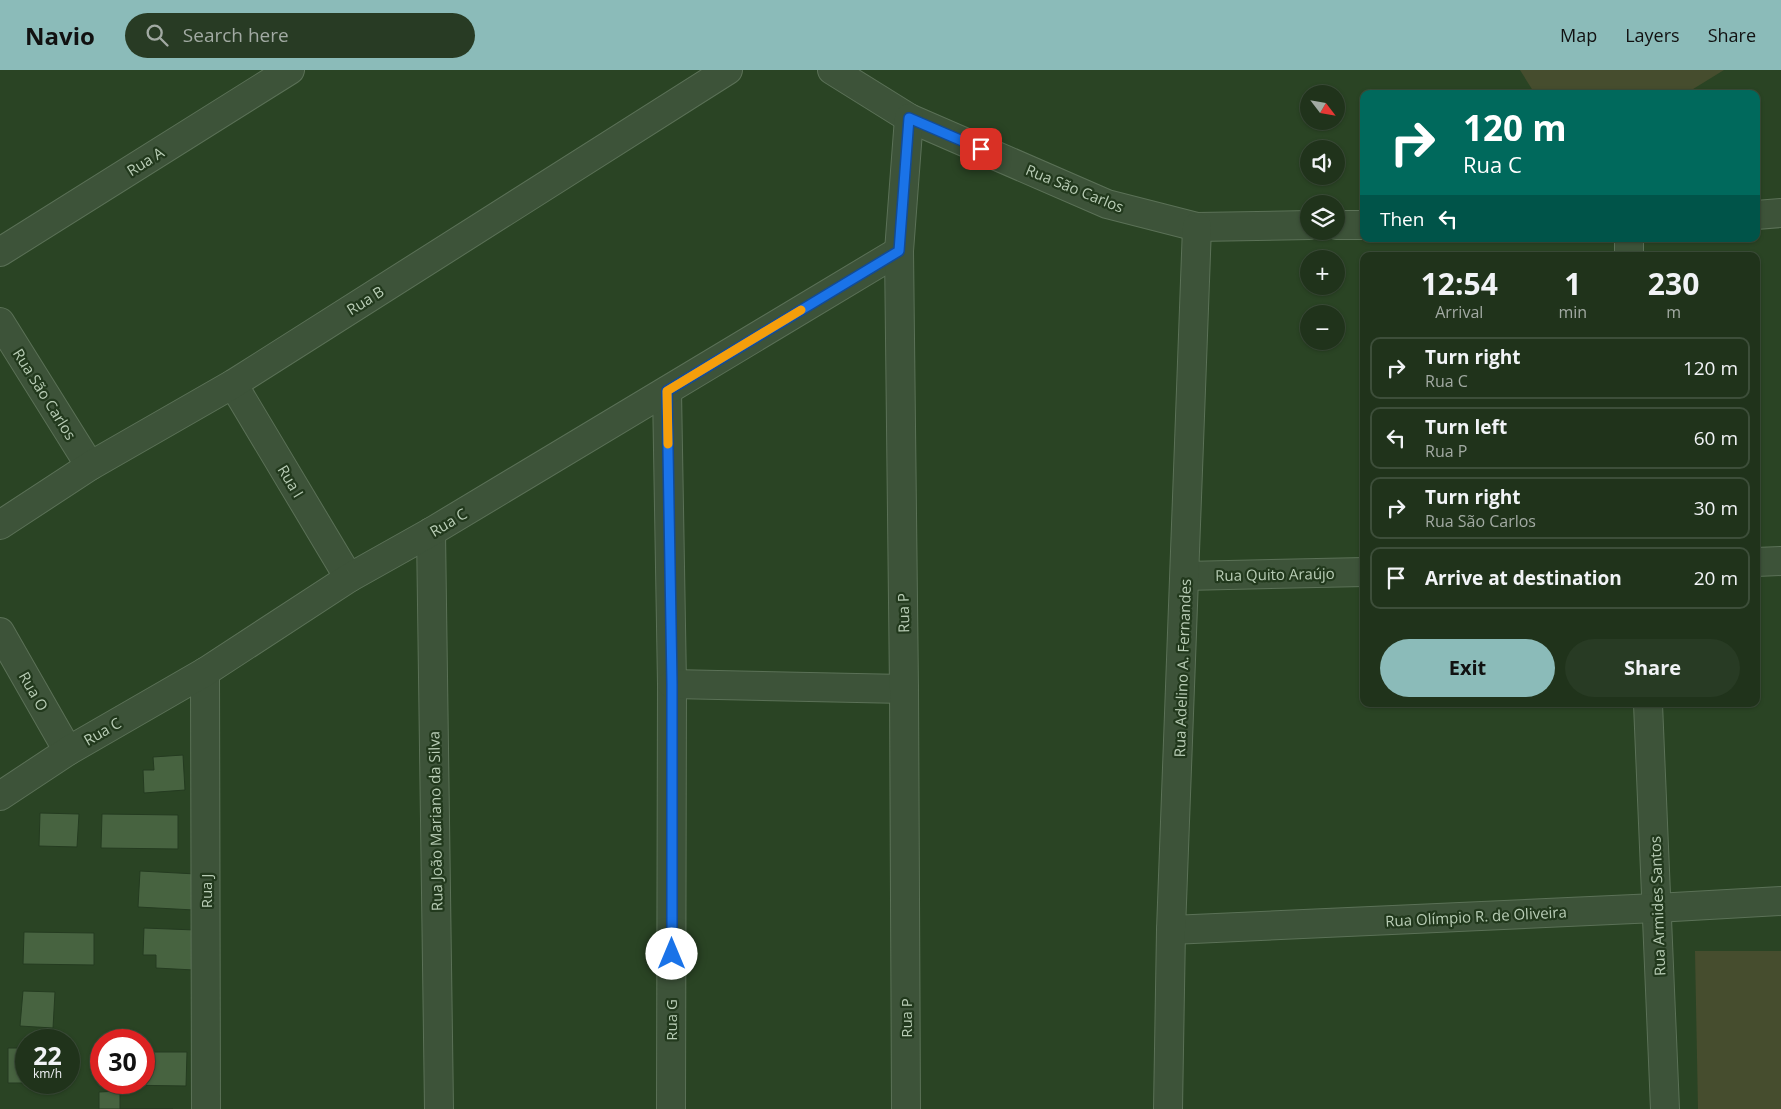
<!DOCTYPE html>
<meta charset="utf-8">
<style>
body{margin:0;font-family:"Open Sans",sans-serif;background:#283b24;color:#f1f3f6;height:100vh;display:flex;flex-direction:column;font-size:19px;white-space:nowrap}
*{box-sizing:border-box;margin:0}
p{font-size:16px;color:#a2aaa3}
.icon{flex:none;width:28px;height:28px;fill:none;stroke:currentColor;stroke-width:2;stroke-linecap:round;stroke-linejoin:round}
.map{position:relative;flex:1;overflow:hidden}
.sheet{position:absolute;left:1360px;top:182px;width:400px;height:455px;display:flex;flex-direction:column;background:#20331b;border-radius:10px;box-shadow:0 1px 4px #0004,0 0 0 1px #3d4e3a}
.sheet>*{flex:none}
.hud{position:absolute;left:1360px;top:20px;width:400px;height:152px;border-radius:10px;box-shadow:0 1px 4px #0004,0 0 0 1px #3d4e3a;background:#00695c;color:#fff;overflow:hidden}
.needle{width:32px;rotate:121deg}
.controls{position:absolute;left:1300px;top:15px;display:grid;gap:10px}
.controls a{display:grid;place-items:center;width:45px;height:45px;border-radius:50%;background:#20331b;box-shadow:0 1px 4px #0004,0 0 0 1px #3d4e3a;font-size:25px}
.speed{position:absolute;left:15px;top:959px;display:flex;gap:10px;font-size:25px;font-weight:700;text-align:center}
.speed>*{display:grid;place-content:center;width:65px;height:65px;border-radius:50%;background:#20331b;box-shadow:0 1px 4px #0004,0 0 0 1px #3d4e3a;line-height:1}
.speed small{font-size:12px;font-weight:400}
.speed .limit{border:8px solid #d22;background:#fff;color:#111}
.pin{position:absolute;display:grid;place-items:center;width:42px;height:42px;color:#fff;margin:-21px;border-radius:10px;box-shadow:0 2px 8px #0006}
.me{position:absolute;width:55px;margin:-28px;rotate:0deg;stroke-linejoin:round;filter:drop-shadow(0 0 4px #0008)}
.turn{display:flex;align-items:center;gap:18px;height:105px;padding:0 20px;font-size:22px}
.turn .icon{width:65px;height:65px;stroke-width:2.5}
.turn b{display:block;font-size:35px;line-height:42px}
.then{display:flex;align-items:center;height:48px;padding:0 20px;background:#0003;gap:10px;font-size:19px}
.eta{display:flex;justify-content:space-evenly;align-items:center;height:85px;text-align:center}
.eta b{font-size:30px;font-weight:700;line-height:35px}
.primary-button{display:flex;gap:10px;margin-top:auto;padding:10px 20px}
.primary-button a{flex:1;height:58px;border-radius:30px;background:#8bbbb9;color:#111;font-size:20px;font-weight:700;line-height:58px;text-align:center}
.primary-button a+a{background:#283b24;color:#f1f3f6}
ul{padding:0;list-style:none}
li{display:flex;align-items:center;gap:15px;height:62px;margin:0 10px 8px;padding:0 10px;border:2px solid #3d4e3a;border-radius:10px}
li div{flex:1}
li b{display:block;font-size:19px}
li em{font-style:normal}
header{display:flex;align-items:center;gap:30px;box-sizing:border-box;height:70px;padding:0 25px;background:#8bbbb9;color:#111}
header strong{font-size:24px}
nav{display:flex;gap:28px;margin-inline-start:auto;font-size:18px}
.search{width:350px;height:45px;background:#283b24;display:flex;align-items:center;gap:12px;box-sizing:border-box;padding:0 18px;border-radius:28px;color:#a2aaa3;font-size:19px}
.map>svg:first-child{display:block}
.green{fill:#464d2e}
.building{fill:#476340;stroke:#243b20}
.lines{fill:none;stroke-linecap:round;stroke-linejoin:round}
.street-casing{stroke:#5b7157;stroke-width:30}
.street{stroke:#3d5339;stroke-width:28}
.route-casing{stroke:#114b97;stroke-width:12}
.route{stroke:#1a73e8;stroke-width:9}
.slow{stroke:#f59e0b;stroke-width:9}
.labels{text-anchor:middle;dominant-baseline:central;stroke-width:4.5;stroke-linejoin:round;paint-order:stroke}
.street-label{font-size:15px;fill:#b9cdb6;stroke:#22391d}
</style>
<header>
<strong>Navio</strong>
<div class="search"><svg class="icon" aria-label="search" viewBox="0 0 24 24"><circle cx="10" cy="10" r="6"/><path d="M15 15l6 6"/></svg>Search here</div>
<nav><a>Map</a><a>Layers</a><a>Share</a></nav>
</header>
<div class="map">
<svg width="1781" height="1039" viewBox="0 0 1781 1039">
<rect width="100%" height="100%" fill="#2a4424"/>
<g class="green">
<polygon points="1520,0 1724,0 1685,24 1535,24"/>
<polygon points="1695,881 1781,881 1781,1039 1698,1039"/>
</g>
<g class="building">
<polygon points="183,685 185,720 144,723 143,700 154,700 153,687"/>
<polygon points="40,743 79,744 77,777 39,776"/>
<polygon points="102,744 178,745 178,779 101,778"/>
<polygon points="140,801 196,804 194,840 138,837"/>
<polygon points="144,858 195,860 194,900 156,898 156,885 143,885"/>
<polygon points="24,862 94,863 94,895 23,894"/>
<polygon points="23,921 55,922 53,958 20,956"/>
<polygon points="8,978 26,978 26,1012 58,1013 8,1013"/>
<polygon points="144,982 187,982 186,1016 122,1015 122,1012 144,1012"/>
<polygon points="120,1021 120,1039 173,1039 99,1039 99,1022"/>
</g>
<g class="lines">
<defs>
<g id="street">
<polyline points="832,0 909,48 1107,134 1197,157 1309,155"/>
<polyline points="1756,145 1781,143"/>
<polyline points="1336,155 1364,155"/>
<polyline points="1629,169 1629,186"/>
<polyline points="0,182 290,0"/>
<polyline points="0,252 90,396"/>
<polyline points="233,314 349,508"/>
<polyline points="667,321 672,614 671,1039"/>
<polyline points="0,455 90,396 233,314 728,0"/>
<polyline points="431,462 439,1039"/>
<polyline points="1756,492 1781,491"/>
<polyline points="1185,506 1364,502"/>
<polyline points="0,562 68,681"/>
<polyline points="205,602 206,1039"/>
<polyline points="672,614 904,619"/>
<polyline points="1648,634 1665,1039"/>
<polyline points="0,726 68,681 205,602 349,508 431,462 899,181"/>
<polyline points="1171,860 1656,838 1781,831"/>
<polyline points="906,1039 904,619 899,181 909,48"/>
<polyline points="1168,1039 1171,860 1197,157"/>
</g>
</defs>
<use href="#street" class="street-casing"/>
<use href="#street" class="street"/>
</g>
<g class="lines">
<defs>
<polyline id="route" points="672,884 672,614 667,321 899,181 909,48 981,79"/>
</defs>
<use href="#route" class="route-casing"/>
<use href="#route" class="route"/>
<polyline class="slow" points="668,374 667,321 801,240"/>
</g>
<g class="labels">
<g class="street-label">
<text transform="translate(145 91) rotate(-32)">Rua A</text>
<text transform="translate(1075 118) rotate(22)">Rua São Carlos</text>
<text transform="translate(365 230) rotate(-32)">Rua B</text>
<text transform="translate(45 324) rotate(58)">Rua São Carlos</text>
<text transform="translate(291 411) rotate(59)">Rua I</text>
<text transform="translate(448 452) rotate(-31)">Rua C</text>
<text transform="translate(1275 504) rotate(-1)">Rua Quito Araújo</text>
<text transform="translate(903 543) rotate(-91)">Rua P</text>
<text transform="translate(1182 598) rotate(-88)">Rua Adelino A. Fernandes</text>
<text transform="translate(34 621) rotate(60)">Rua O</text>
<text transform="translate(102 661) rotate(-30)">Rua C</text>
<text transform="translate(435 751) rotate(-91)">Rua João Mariano da Silva</text>
<text transform="translate(206 821) rotate(-90)">Rua J</text>
<text transform="translate(1657 836) rotate(-92)">Rua Armides Santos</text>
<text transform="translate(1476 846) rotate(-3)">Rua Olímpio R. de Oliveira</text>
<text transform="translate(906 948) rotate(-90)">Rua P</text>
<text transform="translate(671 950) rotate(-90)">Rua G</text>
</g>
</g>
</svg>
<div class="controls">
<a><svg class="needle" viewBox="-14 -14 28 28"><path d="M0-13l5 13h-10z" fill="#e53935"/><path d="M0 13l5-13h-10z" fill="#a2aaa3"/></svg></a>
<a><svg class="icon" aria-label="sound" viewBox="0 0 24 24"><path d="M4 9h4l5-4v14l-5-4H4zM17 9q2 3 0 6"/></svg></a>
<a><svg class="icon" aria-label="layers" viewBox="0 0 24 24"><path d="M12 4l9 5-9 5-9-5zM3 14l9 5 9-5"/></svg></a>
<a>+</a>
<a>−</a>
</div>
<div class="speed"><div>22<small>km/h</small></div><div class="limit">30</div></div>
<div class="pin" style="left:981px;top:79px;background:#d93025"><svg class="icon" aria-label="arrive" viewBox="0 0 24 24"><path d="M6 21V4h12l-3 4 3 4H6"/></svg></div>
<svg class="me" style="left:672px;top:884px" viewBox="-20 -20 40 40"><circle r="19" fill="#fff"/><path d="M0-13L10 11 0 6-10 11z" fill="#1a73e8"/></svg>
<div class="hud">
<div class="turn"><svg class="icon" aria-label="right" viewBox="0 0 24 24"><path d="M7 20v-9h11M14 6l5 5-5 5"/></svg><div><b>120 m</b>Rua C</div></div>
<div class="then">Then<svg class="icon" aria-label="left" viewBox="0 0 24 24"><path d="M17 20v-9H6M10 6l-5 5 5 5"/></svg></div>
</div>
<section class="sheet">
<div class="eta">
<div><b>12:54</b><p>Arrival</p></div>
<div><b>1</b><p>min</p></div>
<div><b>230</b><p>m</p></div>
</div>
<ul>
<li><svg class="icon" aria-label="right" viewBox="0 0 24 24"><path d="M7 20v-9h11M14 6l5 5-5 5"/></svg><div><b>Turn right</b><p>Rua C</p></div><em>120 m</em></li>
<li><svg class="icon" aria-label="left" viewBox="0 0 24 24"><path d="M17 20v-9H6M10 6l-5 5 5 5"/></svg><div><b>Turn left</b><p>Rua P</p></div><em>60 m</em></li>
<li><svg class="icon" aria-label="right" viewBox="0 0 24 24"><path d="M7 20v-9h11M14 6l5 5-5 5"/></svg><div><b>Turn right</b><p>Rua São Carlos</p></div><em>30 m</em></li>
<li><svg class="icon" aria-label="arrive" viewBox="0 0 24 24"><path d="M6 21V4h12l-3 4 3 4H6"/></svg><div><b>Arrive at destination</b></div><em>20 m</em></li>
</ul>
<div class="primary-button"><a>Exit</a><a>Share</a></div>
</section>
</div>
